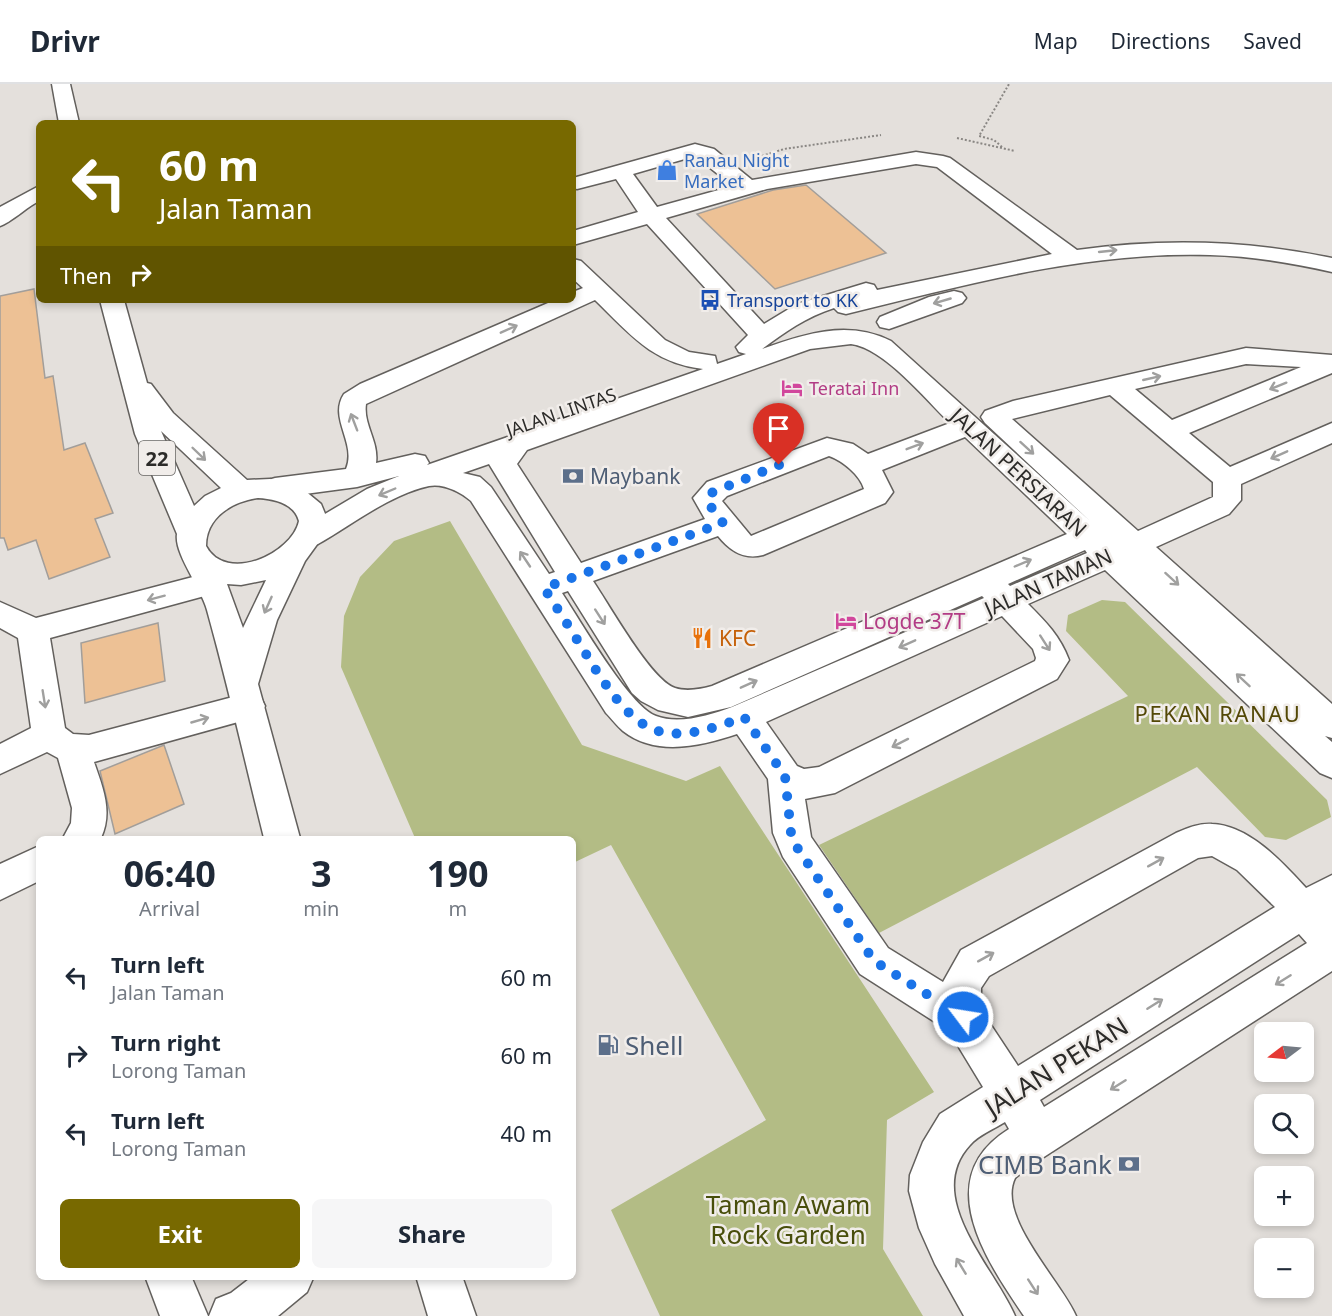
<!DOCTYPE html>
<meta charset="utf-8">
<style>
body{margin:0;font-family:"Noto Sans",sans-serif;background:#f6f6f7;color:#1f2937;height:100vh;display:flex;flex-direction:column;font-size:22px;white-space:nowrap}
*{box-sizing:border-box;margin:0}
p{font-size:20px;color:#747a83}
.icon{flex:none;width:33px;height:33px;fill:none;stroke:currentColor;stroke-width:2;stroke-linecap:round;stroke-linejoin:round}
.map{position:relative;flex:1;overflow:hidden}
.panel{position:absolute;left:36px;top:752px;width:540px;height:444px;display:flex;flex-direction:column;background:#fff;border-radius:9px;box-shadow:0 3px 9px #0003}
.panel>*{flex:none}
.guide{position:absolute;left:36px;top:36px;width:540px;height:183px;border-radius:9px;box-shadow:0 3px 9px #0003;background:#786900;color:#fff;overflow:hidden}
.needle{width:39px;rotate:254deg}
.fabs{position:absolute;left:1254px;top:938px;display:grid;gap:12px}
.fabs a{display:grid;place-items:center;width:60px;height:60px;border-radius:9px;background:#fff;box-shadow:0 3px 9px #0003;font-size:30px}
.pin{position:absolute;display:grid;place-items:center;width:51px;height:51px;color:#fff;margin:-62px -26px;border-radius:50% 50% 50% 0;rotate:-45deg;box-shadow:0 0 6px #0007}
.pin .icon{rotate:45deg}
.me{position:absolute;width:66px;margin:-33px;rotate:301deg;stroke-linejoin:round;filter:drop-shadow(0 0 4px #0008)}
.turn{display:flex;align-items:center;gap:21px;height:126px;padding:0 24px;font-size:27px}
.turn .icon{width:78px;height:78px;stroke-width:2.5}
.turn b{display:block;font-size:42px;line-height:51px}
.then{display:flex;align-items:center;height:57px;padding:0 24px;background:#0003;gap:12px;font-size:22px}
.eta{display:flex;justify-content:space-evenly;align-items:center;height:102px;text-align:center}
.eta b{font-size:36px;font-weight:700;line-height:42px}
.action{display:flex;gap:12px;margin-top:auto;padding:12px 24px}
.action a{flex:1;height:69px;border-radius:9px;background:#786900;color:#fff;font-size:24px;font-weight:700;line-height:69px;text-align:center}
.action a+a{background:#f6f6f7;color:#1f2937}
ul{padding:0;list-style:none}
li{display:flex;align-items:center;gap:18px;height:78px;padding:0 24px}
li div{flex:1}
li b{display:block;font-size:22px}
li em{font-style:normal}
header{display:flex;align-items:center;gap:36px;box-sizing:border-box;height:84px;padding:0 30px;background:#fff;border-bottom:2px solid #e0e1e3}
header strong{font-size:28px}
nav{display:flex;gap:33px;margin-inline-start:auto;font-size:21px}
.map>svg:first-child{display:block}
.green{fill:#b3bc85}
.building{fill:#edc195;stroke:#a29e9a;stroke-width:1.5}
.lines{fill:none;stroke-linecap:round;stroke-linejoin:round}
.minor-casing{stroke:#63605d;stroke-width:3}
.highway-casing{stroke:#63605d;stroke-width:3}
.path{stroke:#898683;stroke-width:2;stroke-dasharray:2 2;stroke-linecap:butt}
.minor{fill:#fff;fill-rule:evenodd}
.highway{fill:#fff;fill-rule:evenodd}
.oneway{stroke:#a0a09f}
.route{stroke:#1a73e8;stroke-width:10;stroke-dasharray:0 18}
.labels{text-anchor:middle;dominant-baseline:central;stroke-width:5;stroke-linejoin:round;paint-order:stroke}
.far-shop-label{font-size:18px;fill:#366cbe;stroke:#f1edea;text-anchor:start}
.far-transit-label{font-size:18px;fill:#164399;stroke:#f1edea;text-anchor:start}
.far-hotel-label{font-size:18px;fill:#b23c85;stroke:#f1edea;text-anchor:start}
.far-street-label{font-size:18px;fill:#2c2b29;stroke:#f1edea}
.shield{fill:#f1edea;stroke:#676563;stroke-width:1.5}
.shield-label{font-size:20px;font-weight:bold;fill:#2c2b29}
.street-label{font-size:21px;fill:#2c2b29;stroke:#f1edea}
.service-label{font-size:21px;fill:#4e5e75;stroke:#f1edea;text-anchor:start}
.hotel-label{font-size:21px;fill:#b23c85;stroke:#f1edea;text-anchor:start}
.food-label{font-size:21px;fill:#c56008;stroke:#f1edea;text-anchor:start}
.neighbourhood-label{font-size:22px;letter-spacing:1.5px;fill:#534806;stroke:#f1edea}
.near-service-label{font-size:26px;fill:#4e5e75;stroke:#f1edea;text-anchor:start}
.near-street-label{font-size:26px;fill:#2c2b29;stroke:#f1edea}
.near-park-label{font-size:26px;fill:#484e0b;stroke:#f1edea}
</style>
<header>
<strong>Drivr</strong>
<nav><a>Map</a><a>Directions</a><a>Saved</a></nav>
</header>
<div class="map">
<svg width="1332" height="1232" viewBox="0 0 1332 1232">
<rect width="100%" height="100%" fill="#e4e0dc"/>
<g class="green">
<polygon points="450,437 582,661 686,697 720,682 934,1008 887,1036 883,1165 923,1232 660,1232 611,1126 766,1036 611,761 573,779 573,754 415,754 341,583 344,532 360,493 394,457"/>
<polygon points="1102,516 1125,518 1327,716 1331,733 1286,756 1265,753 1197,683 879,849 819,761 1128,612 1066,547 1068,531"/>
</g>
<g class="building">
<polygon points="806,101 886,169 775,205 697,130 773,106"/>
<polygon points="34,205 45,294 53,292 64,366 85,359 113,429 95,435 110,473 49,495 36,456 8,466 4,454 0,454 0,212"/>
<polygon points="158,539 165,597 85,619 81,559"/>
<polygon points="164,661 184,720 115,750 100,687"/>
</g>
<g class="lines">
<defs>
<g id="minor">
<path d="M695,60L714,65L752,96L916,68L943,72L950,74L1077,166C1163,154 1246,156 1332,174V188C1292,179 1251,172 1210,171C1086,167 965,201 846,230L838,228L834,224C806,233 785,248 762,265C804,250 848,235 891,257L1090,437L985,339L981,333L985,327L1013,317L1246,264L1332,271V289L1189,349L1230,383L1332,339V359L1241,400V416L1229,430L1156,463L1332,620V654L1325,652L1332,658V694L1320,689L1105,486L1028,520C1046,538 1060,552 1069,576L1057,595L835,709L805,715L811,753L888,864L943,898L961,866L1176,749C1188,744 1200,739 1212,740C1249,741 1283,779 1306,804L1332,791V887L1033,1080L1015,1094C996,1133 1061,1197 1076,1232H1024C986,1176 930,1094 1009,1045L1005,1038C994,1045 978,1051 970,1061C922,1113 994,1183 1015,1232H964L935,1180L919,1144L909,1107L910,1091L923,1058L940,1030L983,1003L949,947L860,890L783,773L773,749L768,695L737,650C701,662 656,673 623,647C617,642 612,635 606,629L471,417C461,408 443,399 429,402C389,411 353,440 318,460L308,463L298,460L293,453L298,446L367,405L399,392L357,403L275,414L265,411L261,404L265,397L275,394L346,385C357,359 328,334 344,310L360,300L555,216H573V208L583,204L573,195V175L581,177L665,256L689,268L715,272L717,280L746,270L739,268L736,263L748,251L647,140L573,161V147L638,128L616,95L577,105L573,104V94ZM695,72L733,102L657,123L633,90ZM916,80L937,83L1052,170L877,206L874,201L866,199L797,220L764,240L666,134L767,105ZM595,216C630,250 652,279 703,285L427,381L429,379L425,372L415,370L376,379C379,357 363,341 366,320ZM851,260C884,264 925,315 950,339L868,370L853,360L827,354L707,398L693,414L705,435L581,479L517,380L527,366L810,265ZM1246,280L1301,283L1172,336L1135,305ZM1110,311L1213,398V413L1138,447L1012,335ZM965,353L1067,450L712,602C701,605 687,608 675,604C651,596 610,522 593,497L718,452C730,467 744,476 763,471L885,419L893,408L882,386ZM829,372C843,377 860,391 864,405L751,452L722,417L727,412ZM489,380L555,488L549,490L491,403L480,393L463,389ZM1085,466L1087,469L1010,502L1008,500ZM568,507L632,609L641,617L658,626L688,633L731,623L982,512L984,514L732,623C710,631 679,641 656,632C629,622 580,536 562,509ZM1002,532L1033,565L1036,574L1035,577L819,683L804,685L797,682L766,638ZM1212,772L1237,786L1275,823L1018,982L981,926V904L989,892L1198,774ZM1299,850L1307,859L1044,1023L1040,1016Z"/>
<path d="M39,102V117C27,123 10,139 0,142V123Z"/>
<polygon points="954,207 962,209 966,214 962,219 889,245 880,243 877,238 880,233 929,213"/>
<path d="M212,488L223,491L227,499L223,507L50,554L65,644L73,650L89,651L248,609L260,612L265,622L260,632L94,678C103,704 113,728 101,754H63L71,739L72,724L58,674L47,668L0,690V660L31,644L18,554L0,544V518L36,534Z"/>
<polygon points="39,762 39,797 0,816 0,780"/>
<polygon points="145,1192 191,1192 208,1232 160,1232"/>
<polygon points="253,1192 314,1192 307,1208 278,1232 209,1232 216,1215 231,1209"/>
</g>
<g id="highway">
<polygon points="52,0 70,0 79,39 59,39"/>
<path d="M100,216H124L147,299L151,300L173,329L247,396L270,395L304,406L321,420L328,437L326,448L305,477L277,536L258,600L300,754H264C245,678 228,601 207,526C201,503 174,470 177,450L135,350ZM161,347L221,404L205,412L194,422ZM258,414C274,415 294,419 299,437C292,470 226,500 206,462C206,433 232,418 258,414ZM266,496L243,544L227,500L241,501Z"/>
<polygon points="416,1192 462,1192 476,1232 428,1232"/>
</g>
</defs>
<use href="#minor" class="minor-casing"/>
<use href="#highway" class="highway-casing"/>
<g class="path">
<polyline points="957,54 1015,67"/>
<polyline points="1002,63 994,56 979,52 1009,0"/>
<polyline points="762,72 784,65 881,51"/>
</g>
<use href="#minor" class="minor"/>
<use href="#highway" class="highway"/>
</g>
<defs><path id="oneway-shaft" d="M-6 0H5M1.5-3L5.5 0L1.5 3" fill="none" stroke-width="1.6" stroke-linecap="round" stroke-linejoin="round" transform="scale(1.5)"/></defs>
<g class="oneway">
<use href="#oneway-shaft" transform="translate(1108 167) rotate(-6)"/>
<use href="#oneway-shaft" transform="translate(942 217) rotate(164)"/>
<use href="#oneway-shaft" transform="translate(509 245) rotate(-24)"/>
<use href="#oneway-shaft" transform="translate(1152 294) rotate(-13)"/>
<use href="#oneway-shaft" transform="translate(1278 302) rotate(158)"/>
<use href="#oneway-shaft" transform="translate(354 338) rotate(-111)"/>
<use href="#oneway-shaft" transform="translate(915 362) rotate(-21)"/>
<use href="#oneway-shaft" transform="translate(1027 364) rotate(42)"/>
<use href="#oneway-shaft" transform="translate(199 370) rotate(44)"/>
<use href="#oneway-shaft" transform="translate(1279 371) rotate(156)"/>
<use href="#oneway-shaft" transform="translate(387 408) rotate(157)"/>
<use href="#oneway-shaft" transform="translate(525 475) rotate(-124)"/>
<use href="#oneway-shaft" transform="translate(1023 479) rotate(-23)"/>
<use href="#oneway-shaft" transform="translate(1172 495) rotate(42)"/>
<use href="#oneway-shaft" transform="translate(156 514) rotate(165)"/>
<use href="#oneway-shaft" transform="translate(268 521) rotate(114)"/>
<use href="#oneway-shaft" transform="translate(600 533) rotate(57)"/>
<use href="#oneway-shaft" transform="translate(1045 559) rotate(57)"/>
<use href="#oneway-shaft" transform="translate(907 560) rotate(156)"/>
<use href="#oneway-shaft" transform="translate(1243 596) rotate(-137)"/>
<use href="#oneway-shaft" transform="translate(749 600) rotate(-24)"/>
<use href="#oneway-shaft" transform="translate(44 615) rotate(81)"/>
<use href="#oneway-shaft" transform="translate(200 636) rotate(-16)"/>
<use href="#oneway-shaft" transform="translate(900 659) rotate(153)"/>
<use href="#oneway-shaft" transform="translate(1156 778) rotate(-29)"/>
<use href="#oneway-shaft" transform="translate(986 873) rotate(-29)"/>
<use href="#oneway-shaft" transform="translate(1283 896) rotate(148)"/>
<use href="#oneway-shaft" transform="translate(1155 920) rotate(-32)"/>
<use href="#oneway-shaft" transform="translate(1118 1001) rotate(148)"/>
<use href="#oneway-shaft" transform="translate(961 1182) rotate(-121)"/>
<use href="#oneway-shaft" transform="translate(1033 1203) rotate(57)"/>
</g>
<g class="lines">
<path class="route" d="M779,381L711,409L708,419L723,439L544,504C561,530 578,557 594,583C640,654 663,664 744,633L785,692L791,749L796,762L874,877L963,933"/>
</g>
<defs>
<symbol id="shop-bare" viewBox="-9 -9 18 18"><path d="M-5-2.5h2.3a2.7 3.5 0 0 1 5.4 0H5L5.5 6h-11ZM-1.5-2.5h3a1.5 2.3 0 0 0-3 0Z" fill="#3f7fe0" stroke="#f1edea" stroke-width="2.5" paint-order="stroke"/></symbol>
<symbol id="bus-bare" viewBox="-9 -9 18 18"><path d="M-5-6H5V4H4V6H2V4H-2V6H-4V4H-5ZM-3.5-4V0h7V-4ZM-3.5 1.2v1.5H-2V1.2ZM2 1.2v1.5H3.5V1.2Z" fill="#1a4fb4" stroke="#f1edea" stroke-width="2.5" paint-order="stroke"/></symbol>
<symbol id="hotel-bare" viewBox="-9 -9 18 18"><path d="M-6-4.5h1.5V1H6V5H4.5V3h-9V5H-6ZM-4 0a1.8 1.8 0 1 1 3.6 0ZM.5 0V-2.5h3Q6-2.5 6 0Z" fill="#d1479c" stroke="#f1edea" stroke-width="2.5" paint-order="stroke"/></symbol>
<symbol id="bank-bare" viewBox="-9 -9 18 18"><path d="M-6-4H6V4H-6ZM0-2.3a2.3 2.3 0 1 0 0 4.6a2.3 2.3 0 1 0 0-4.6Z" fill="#5c6f8a" stroke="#f1edea" stroke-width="2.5" paint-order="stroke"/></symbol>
<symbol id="restaurant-bare" viewBox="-9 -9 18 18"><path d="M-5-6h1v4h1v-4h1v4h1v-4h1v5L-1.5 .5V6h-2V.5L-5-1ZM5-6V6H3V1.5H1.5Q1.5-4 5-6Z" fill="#e8710a" stroke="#f1edea" stroke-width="2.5" paint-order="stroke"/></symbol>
<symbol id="fuel-bare" viewBox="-9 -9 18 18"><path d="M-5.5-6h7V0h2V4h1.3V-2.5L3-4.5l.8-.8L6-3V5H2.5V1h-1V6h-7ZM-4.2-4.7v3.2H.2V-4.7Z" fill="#5c6f8a" stroke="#f1edea" stroke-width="2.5" paint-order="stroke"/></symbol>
</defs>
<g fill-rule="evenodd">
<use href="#shop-bare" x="652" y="71" width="30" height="30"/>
<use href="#bus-bare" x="695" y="201" width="30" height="30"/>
<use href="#hotel-bare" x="777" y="289" width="30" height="30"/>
<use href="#bank-bare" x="558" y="377" width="30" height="30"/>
<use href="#hotel-bare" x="831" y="522" width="30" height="30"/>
<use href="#restaurant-bare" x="687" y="539" width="30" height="30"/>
<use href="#fuel-bare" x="593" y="946" width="30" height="30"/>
<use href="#bank-bare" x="1114" y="1065" width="30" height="30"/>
</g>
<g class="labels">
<g class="far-shop-label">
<text x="684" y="76">Ranau Night<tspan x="684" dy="21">Market</tspan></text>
</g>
<g class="far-transit-label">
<text x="727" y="216">Transport to KK</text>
</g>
<g class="far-hotel-label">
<text x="809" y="304">Teratai Inn</text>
</g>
<g class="far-street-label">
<text transform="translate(561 328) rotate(-19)">JALAN LINTAS</text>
</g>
<rect class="shield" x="139" y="357" width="36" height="34" rx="4.5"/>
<g class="shield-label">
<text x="157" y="374">22</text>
</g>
<g class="street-label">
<text transform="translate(1019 388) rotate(43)">JALAN PERSIARAN</text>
<text transform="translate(1048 498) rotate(-24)">JALAN TAMAN</text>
</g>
<g class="service-label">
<text x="590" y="392">Maybank</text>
</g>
<g class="hotel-label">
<text x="863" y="537">Logde 37T</text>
</g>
<g class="food-label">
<text x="719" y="554">KFC</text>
</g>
<g class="neighbourhood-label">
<text x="1218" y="629">PEKAN RANAU</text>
</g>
<g class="near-service-label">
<text x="625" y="961">Shell</text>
<text x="1112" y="1080" text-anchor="end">CIMB Bank</text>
</g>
<g class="near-street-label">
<text transform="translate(1056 982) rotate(-32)">JALAN PEKAN</text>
</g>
<g class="near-park-label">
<text x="788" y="1120">Taman Awam<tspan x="788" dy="30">Rock Garden</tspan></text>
</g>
</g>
</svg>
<div class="fabs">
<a><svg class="needle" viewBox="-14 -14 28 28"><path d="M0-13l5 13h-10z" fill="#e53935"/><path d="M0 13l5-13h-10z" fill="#747a83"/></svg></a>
<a><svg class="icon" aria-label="search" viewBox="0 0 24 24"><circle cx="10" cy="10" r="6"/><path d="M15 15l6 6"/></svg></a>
<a>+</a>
<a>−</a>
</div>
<div class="pin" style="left:779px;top:381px;background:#d93025"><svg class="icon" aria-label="arrive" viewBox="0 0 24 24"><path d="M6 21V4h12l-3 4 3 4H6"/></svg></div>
<svg class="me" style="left:963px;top:933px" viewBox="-20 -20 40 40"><circle r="17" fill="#1a73e8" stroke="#fff" stroke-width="3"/><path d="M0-11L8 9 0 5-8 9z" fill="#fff"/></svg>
<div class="guide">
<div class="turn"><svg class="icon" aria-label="left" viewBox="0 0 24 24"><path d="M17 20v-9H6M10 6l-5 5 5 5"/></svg><div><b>60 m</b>Jalan Taman</div></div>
<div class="then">Then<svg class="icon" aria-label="right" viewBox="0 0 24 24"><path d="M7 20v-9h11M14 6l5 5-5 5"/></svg></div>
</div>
<section class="panel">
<div class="eta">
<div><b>06:40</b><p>Arrival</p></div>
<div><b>3</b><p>min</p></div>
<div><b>190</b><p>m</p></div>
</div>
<ul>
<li><svg class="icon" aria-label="left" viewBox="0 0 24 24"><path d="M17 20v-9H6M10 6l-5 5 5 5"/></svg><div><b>Turn left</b><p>Jalan Taman</p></div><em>60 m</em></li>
<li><svg class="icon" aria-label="right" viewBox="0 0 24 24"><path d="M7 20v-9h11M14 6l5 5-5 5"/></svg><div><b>Turn right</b><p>Lorong Taman</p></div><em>60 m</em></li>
<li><svg class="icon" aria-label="left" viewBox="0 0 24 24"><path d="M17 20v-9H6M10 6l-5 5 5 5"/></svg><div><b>Turn left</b><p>Lorong Taman</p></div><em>40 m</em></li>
</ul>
<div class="action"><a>Exit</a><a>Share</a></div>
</section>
</div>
